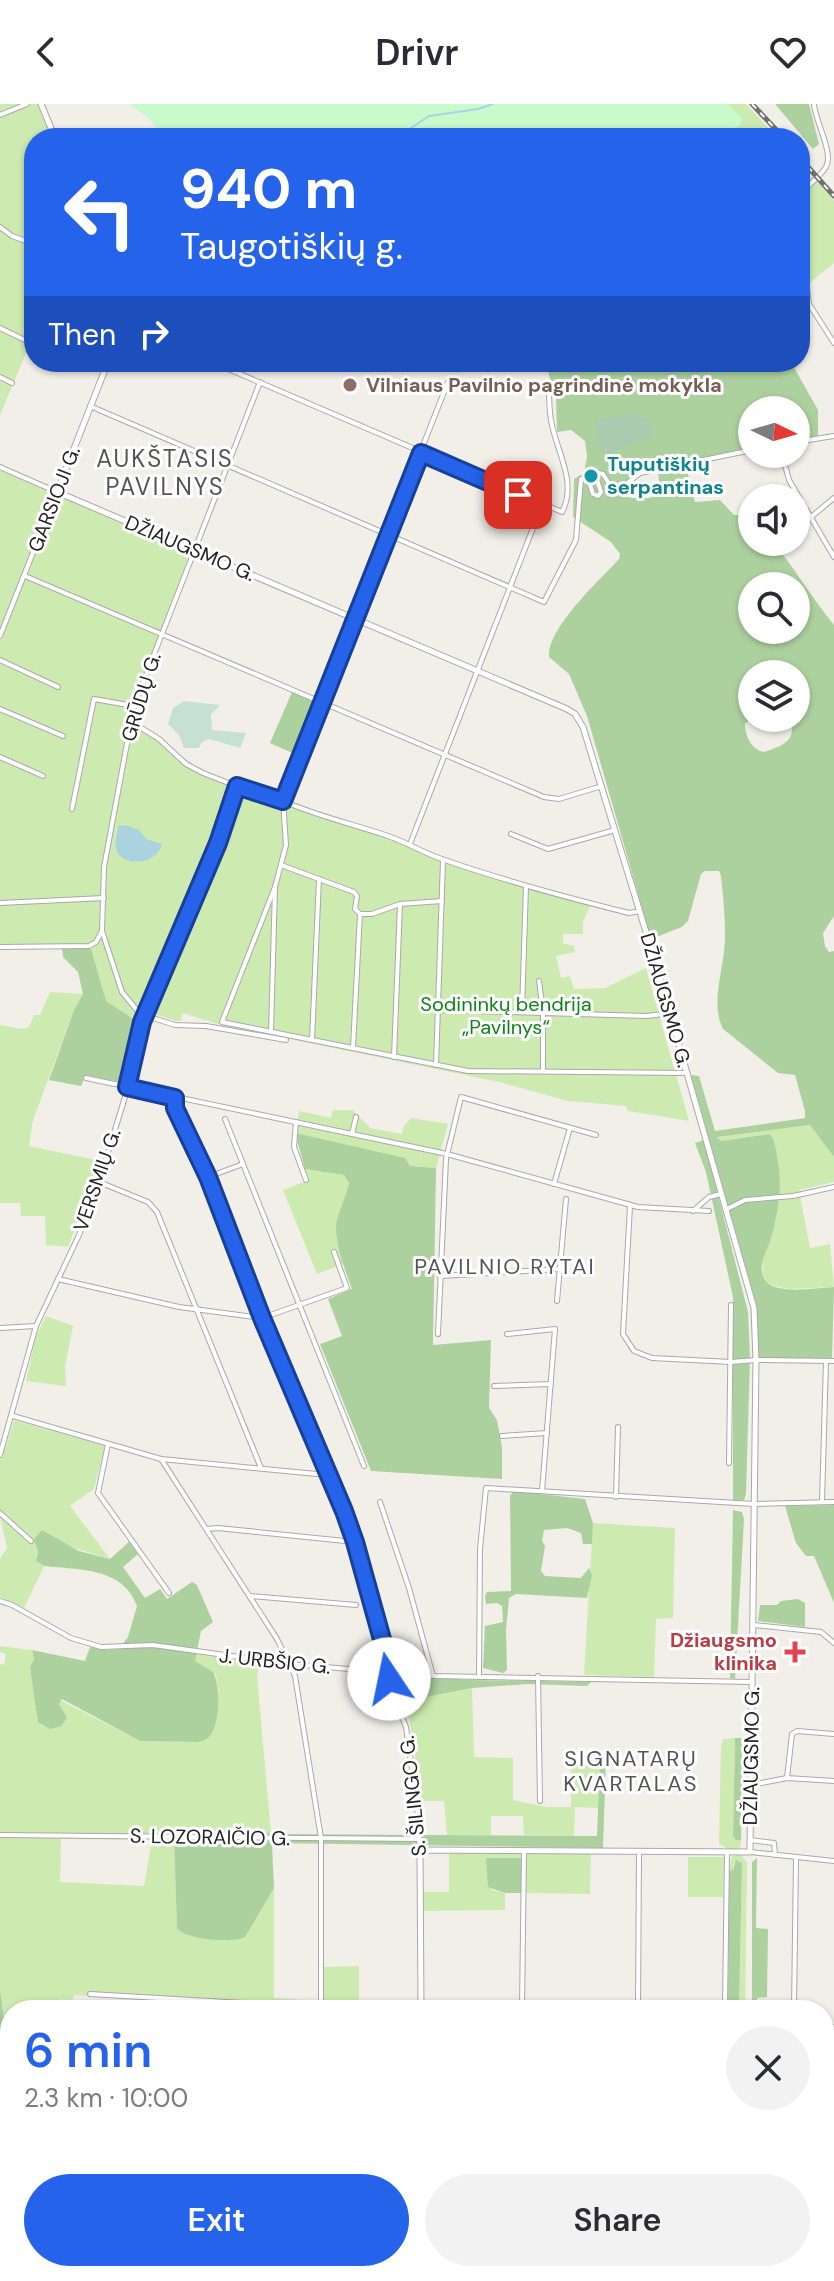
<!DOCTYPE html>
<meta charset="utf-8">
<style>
body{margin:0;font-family:"DM Sans",sans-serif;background:#f2f2f3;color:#2b2b33;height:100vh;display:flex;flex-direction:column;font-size:30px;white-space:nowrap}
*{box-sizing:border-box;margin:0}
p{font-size:26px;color:#7c7c81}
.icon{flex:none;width:44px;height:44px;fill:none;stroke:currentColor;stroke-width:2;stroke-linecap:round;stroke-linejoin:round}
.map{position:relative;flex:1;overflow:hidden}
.details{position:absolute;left:0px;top:1896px;width:834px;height:282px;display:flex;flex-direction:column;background:#fff;border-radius:32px 32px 0 0;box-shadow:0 2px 6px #0004}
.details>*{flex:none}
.top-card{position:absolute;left:24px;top:24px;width:786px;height:244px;border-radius:32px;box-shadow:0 2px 6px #0004;background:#2563eb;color:#fff;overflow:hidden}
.needle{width:52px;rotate:95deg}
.controls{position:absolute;left:738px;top:292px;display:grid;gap:16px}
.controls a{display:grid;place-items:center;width:72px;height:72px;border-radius:50%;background:#fff;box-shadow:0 2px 6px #0004;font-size:40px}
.pin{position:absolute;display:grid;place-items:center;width:68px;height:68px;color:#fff;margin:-34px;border-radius:16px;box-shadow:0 4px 12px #0006}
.me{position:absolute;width:88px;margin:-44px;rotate:349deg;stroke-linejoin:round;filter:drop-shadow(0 0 6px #0008)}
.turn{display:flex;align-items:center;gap:28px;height:168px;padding:0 24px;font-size:36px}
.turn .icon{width:104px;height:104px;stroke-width:2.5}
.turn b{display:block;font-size:56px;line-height:68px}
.then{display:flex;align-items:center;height:76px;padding:0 24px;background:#0003;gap:16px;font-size:30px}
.round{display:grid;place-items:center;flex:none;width:84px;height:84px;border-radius:42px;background:#f2f2f3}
.head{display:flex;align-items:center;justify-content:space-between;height:136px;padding:0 24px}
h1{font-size:48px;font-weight:600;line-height:60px;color:#2563eb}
.cta{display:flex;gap:16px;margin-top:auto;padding:16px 24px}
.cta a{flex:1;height:92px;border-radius:48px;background:#2563eb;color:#fff;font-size:32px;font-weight:600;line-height:92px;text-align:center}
.cta a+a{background:#f2f2f3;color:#2b2b33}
header{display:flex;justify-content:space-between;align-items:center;height:104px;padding:0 24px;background:#fff;font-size:36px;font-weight:600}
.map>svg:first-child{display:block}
.grass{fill:#cdebb0;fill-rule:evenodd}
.forest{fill:#add19e;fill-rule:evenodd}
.wetland{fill:#c6e0d4}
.cemetery{fill:#aacbaf}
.park{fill:#c8facc}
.water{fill:#aad3df}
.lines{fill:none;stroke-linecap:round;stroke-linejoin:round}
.stream{stroke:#aad3df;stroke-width:2}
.minor-casing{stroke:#a9a9a9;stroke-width:6}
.tertiary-casing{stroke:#a9a9a9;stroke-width:7}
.minor{stroke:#fff;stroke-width:4}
.tertiary{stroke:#fff;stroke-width:5}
.rail-casing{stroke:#707070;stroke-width:5}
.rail{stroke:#fff;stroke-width:2;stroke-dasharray:6;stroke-linecap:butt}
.route-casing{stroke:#184099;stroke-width:20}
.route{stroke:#2563eb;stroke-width:14}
.education-dot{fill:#8d6e63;stroke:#fff;stroke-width:3}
.culture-dot{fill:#0f9aa8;stroke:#fff;stroke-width:3}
.health-dot{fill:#e0444e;stroke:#fff;stroke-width:3}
.labels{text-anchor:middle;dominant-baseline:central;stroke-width:6;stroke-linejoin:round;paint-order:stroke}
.education-label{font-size:20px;font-weight:bold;fill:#785e54;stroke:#fff;text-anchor:start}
.culture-label{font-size:20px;font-weight:bold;fill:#0d838f;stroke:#fff;text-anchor:start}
.street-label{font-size:20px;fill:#222;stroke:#fff}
.park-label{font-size:20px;fill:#0c8416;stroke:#fff}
.health-label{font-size:20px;font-weight:bold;fill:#be3a42;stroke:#fff;text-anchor:end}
.neighbourhood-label{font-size:22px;letter-spacing:2px;fill:#555;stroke:#fff}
.quarter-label{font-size:24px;letter-spacing:2px;fill:#555;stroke:#fff}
</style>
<header><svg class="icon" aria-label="back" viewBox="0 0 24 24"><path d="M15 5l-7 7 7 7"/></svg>Drivr<svg class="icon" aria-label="heart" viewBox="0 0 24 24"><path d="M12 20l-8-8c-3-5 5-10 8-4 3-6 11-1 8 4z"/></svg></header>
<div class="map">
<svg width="834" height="2177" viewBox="0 0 834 2177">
<rect width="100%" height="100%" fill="#f2efe9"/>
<g class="grass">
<polygon points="0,0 45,0 59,34 34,34 34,230 0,311"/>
<polygon points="728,0 746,0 778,34 715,34 740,21 741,15"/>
<polygon points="817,75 834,97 834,159 808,180 800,100 807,86"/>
<path d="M0,366L195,450L134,610L136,618C161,632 180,655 205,667C244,686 286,697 326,711C414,743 501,774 592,798L583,818V830H563V839L574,842L575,848L556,852L561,874L570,872L574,885L605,884L646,864L689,1017L628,1007L626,1002L568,997L499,978L221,921L183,909L180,917H177L143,907L138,918L106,897L61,843L0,845Z"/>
<polygon points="50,888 83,890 74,906 33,1016 29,1042 101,1057 68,1143 46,1141 45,1112 21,1112 20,1099 0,1099 0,921 22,925 29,923 34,911 40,911"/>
<polygon points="333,1006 353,1006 370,1024 402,1030 404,1022 411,1014 448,1020 436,1064 410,1062 295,1029 299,1007 331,1014"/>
<polygon points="811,1021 834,1053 834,1078 799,1086 810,1144 830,1140 834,1183 790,1185 774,1182 767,1179 763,1171 762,1157 770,1137 780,1076 779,1063 768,1030 721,1037 717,1033"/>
<polygon points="305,1065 344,1071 349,1079 345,1097 336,1120 343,1160 317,1170 283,1086 309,1076"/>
<polygon points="46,1212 73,1222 65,1263 66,1282 26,1277 36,1232"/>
<polygon points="14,1316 105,1342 94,1385 70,1402 110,1455 68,1442 34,1435 38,1448 36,1457 44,1462 24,1504 0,1493 0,1455 7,1444 0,1413 0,1346 6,1343"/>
<polygon points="593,1419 675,1424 673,1514 656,1515 654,1573 584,1571"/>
<path d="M0,1542L32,1546L34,1555L30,1563L66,1609L59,1600L60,1596L140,1637L198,1638L219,1588L216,1571L195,1558V1550L259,1560L257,1572L271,1730L264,1727L180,1728L174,1736L177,1824L267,1796L274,1784V1894L323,1897L324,1863L359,1862V1899L419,1902V1906H292L75,1891L72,1896L60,1895L59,1906H10V1960L0,1884V1560L4,1561L6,1550L0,1548ZM61,1735L152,1736L144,1782L60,1778Z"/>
<polygon points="393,1571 401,1571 416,1595 472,1584 474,1653 513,1654 513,1696 546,1703 571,1703 571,1653 600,1652 598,1704 575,1703 574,1732 524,1731 523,1712 491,1712 491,1731 447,1731 444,1697 421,1697 409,1612 401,1598"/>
<polygon points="735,1634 733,1732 736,1736 741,1736 740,1744 729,1746 719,1740 721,1642 723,1635"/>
<polygon points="449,1747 520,1749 522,1754 486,1754 492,1786 505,1789 505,1806 423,1807 423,1788 449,1788"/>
<polygon points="530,1747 591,1749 590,1790 526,1789 526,1753"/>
<polygon points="738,1751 742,1752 747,1759 745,1906 739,1906 742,1759 734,1759 733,1766 729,1767 732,1752"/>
<polygon points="688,1753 724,1753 723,1793 688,1793"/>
<polygon points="0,2036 10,2096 10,2168 49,2168 52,2172 89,2171 91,2168 246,2168 246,2177 8,2177 0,2145"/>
</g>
<g class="forest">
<polygon points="775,0 809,0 819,40 813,45"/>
<path d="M545,258H791L818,306V333L796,337V306H752V344L685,358L695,398L720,396L734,411H747L752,419V438H773C795,465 812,494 834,521V812L823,829L825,842L829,848L834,847V1053L810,1021L717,1033L721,1037L769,1030C776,1036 776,1048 778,1058C783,1083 777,1114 770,1138C767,1147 760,1157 762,1167C763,1174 766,1179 772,1182C790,1189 815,1184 834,1183L832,1255L759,1254L756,1199L691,971L699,972L715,1027L805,1014V1007L795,971L778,969L723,925C709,897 726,861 725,830C725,811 723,791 721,772L719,767H705L701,770L688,817L682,823L651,835L587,612L569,570L549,553C547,524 600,476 619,455L620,450L611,438L573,413L574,375L584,369L587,352L585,337L571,326L557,328L556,294ZM658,367L660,389C649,397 635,395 623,392V387L638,371ZM752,482H796V526H752ZM752,570H796V614H789C799,636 782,642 764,648C751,646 745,631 745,619L757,614H752Z"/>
<polygon points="292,588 319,600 319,603 299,652 270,639"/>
<polygon points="62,843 91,845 106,897 138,918 124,979 86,971 81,982 49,976 74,906 83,890 78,868 63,853"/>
<path d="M295,1029L405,1054L410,1062L436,1064L433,1241L491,1236L489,1304L497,1316L502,1343V1375L371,1367L320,1240L342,1232L328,1195L352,1185C345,1166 336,1143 336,1122C336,1114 347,1091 349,1079L344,1071L305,1065Z"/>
<polygon points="704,1036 748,1208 750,1253 746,1390 744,1396 733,1397 733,1193 706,1068 695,1039"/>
<polygon points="513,1387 585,1395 593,1419 592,1440 583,1440 581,1429 567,1424 544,1426 542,1437 545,1442 541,1467 545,1472 581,1474 589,1464 592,1471 587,1494 516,1490 509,1494 506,1526 507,1566 503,1569 483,1564 485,1522 503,1518 502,1502 497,1499 486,1500 485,1492 487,1488 511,1487 510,1392"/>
<polygon points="834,1401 834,1499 814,1452 806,1452 796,1439 785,1402"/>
<polygon points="733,1406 742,1408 744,1415 735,1575 730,1574"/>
<path d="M42,1426L79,1447L110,1455L129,1438L138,1450L123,1463L145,1494L160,1485L167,1495L192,1478L197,1481L213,1518L201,1527L195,1557L213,1568C221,1581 220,1620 210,1632C206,1636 203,1637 198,1638L140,1637L62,1595L59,1600L67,1614L61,1622L50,1625L38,1618L30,1563L34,1555L32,1546L85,1557L90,1543L106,1546L119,1545L128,1533L137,1502C123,1463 79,1466 44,1462L36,1457L38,1448L34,1435Z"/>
<polygon points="798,1495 805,1499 805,1523 758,1517 760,1501 777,1501 781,1497"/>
<polygon points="401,1571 471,1576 591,1578 587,1582 528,1580 472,1584 416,1595 409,1593"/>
<polygon points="735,1634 742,1634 741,1736 736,1736 733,1732"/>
<path d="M600,1652H606L603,1744L272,1739L274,1784L245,1833C232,1840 184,1835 177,1824L174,1735L180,1728L264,1727L271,1730L597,1732Z"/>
<polygon points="486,1754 522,1754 521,1789 505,1789 488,1783"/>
<polygon points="757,1754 756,1824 768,1825 767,1893 757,1894 757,1906 752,1906 752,1758"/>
<polygon points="736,1756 742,1759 739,1906 728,1906 729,1767 733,1766"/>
<polygon points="0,1885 10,1960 10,2096 0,2036"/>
</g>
<polygon class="wetland" points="184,597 220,601 211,610 212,626 246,629 240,644 209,635 201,639 199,644 184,644 179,631 168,620 173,604"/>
<polygon class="cemetery" points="630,310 648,315 655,330 606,351 604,346 601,347 594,316"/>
<polygon class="park" points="129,0 728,0 742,15 740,21 715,34 164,34 149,14"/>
<path class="water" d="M125,721L139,726L146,735L162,740C157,761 125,763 117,748C114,741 117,730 118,722Z"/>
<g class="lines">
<g class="stream">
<polyline points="396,34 429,12 478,5 493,0"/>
<polyline points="90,2177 93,2176"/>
</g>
<defs>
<g id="minor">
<polyline points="0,11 27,0"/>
<path d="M800,92C807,81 819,74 826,63C834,49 815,17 814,0"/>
<polyline points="0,123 12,132 34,140"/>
<polyline points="800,130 809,200 834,239"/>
<polyline points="0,224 27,237"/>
<path d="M212,258L562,408C577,379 558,350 552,321C549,309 549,295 549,282"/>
<polyline points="0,273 12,279"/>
<polyline points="260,278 134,602 104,763 102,827 122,888 140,910 175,921 206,922 286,936"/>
<polyline points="90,302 544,498 576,436 581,375 588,375 593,390 598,392 601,388 596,373 599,369 603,370 615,389 640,369 752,346"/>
<polyline points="796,338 834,332"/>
<polyline points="782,350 789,376 834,453"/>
<polyline points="0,363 57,388 0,532"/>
<polyline points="811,413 834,394"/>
<polyline points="25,472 544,693 559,695 602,682"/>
<polyline points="0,556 58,583"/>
<polyline points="0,605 63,632"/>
<polyline points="130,617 159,635 186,660 203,669 236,682"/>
<polyline points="0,653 43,672"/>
<path d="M283,697C317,712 353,720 388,732C406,738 422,748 439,754C501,776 565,793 629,809L640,807"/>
<polyline points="72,705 94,595 134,602"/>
<polyline points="511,730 548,745 615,726"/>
<polyline points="410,740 542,401"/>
<polyline points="281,761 354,788 357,792 355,805 360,810"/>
<polyline points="275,783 222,918 468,967 687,969"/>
<polyline points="0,799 104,794"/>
<polyline points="360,810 372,810 400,800 442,797"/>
<polyline points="0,843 89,842 96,838 102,827"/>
<polyline points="539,877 543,908 543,966"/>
<polyline points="439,906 647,912 670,909"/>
<polyline points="522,907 526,782"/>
<polyline points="271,928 275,783 286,741 283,697"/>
<polyline points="312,936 319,775"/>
<polyline points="353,943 360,810"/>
<polyline points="394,953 400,800"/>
<polyline points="436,961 443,756"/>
<polyline points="86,974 447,1050 638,1103 709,1107"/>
<polyline points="175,994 175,1004 208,1073 262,1214 355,1438 388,1557 393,1591 406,1623 417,1701 420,1746"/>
<polyline points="225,1015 243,1060"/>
<polyline points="296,1018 294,1043 306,1076"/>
<polyline points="352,1030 356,1013"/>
<polyline points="208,1073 243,1060 364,1362"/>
<polyline points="99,1078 148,1098 157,1108 261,1364"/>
<polyline points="554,1080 570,1024"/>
<polyline points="630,1102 623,1230 634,1247 652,1254 731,1258 756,1256 834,1257"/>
<polyline points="727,1105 745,1096 793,1092 834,1083"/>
<polyline points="693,1107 709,1093 721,1090"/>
<polyline points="440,1172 560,1165"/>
<polyline points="58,1175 179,1203 262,1214 347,1184 334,1148"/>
<polyline points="557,1197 566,1095"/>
<polyline points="0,1224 36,1222"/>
<polyline points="438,1230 446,1055 461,993 596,1031"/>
<polyline points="507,1230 555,1225 542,1387"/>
<polyline points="494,1282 551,1280"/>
<polyline points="13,1312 161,1355 327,1371"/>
<polyline points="502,1332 547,1329"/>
<polyline points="108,1340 98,1389 169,1489"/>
<polyline points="0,1351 36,1222 79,1131 99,1078 125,993 142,918 218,739 237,682 283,697 448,278"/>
<polyline points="161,1355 277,1535 295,1572 321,1734 321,1896"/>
<polyline points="729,1359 731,1201"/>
<polyline points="616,1393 618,1323"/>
<polyline points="380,1398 409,1484 433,1572"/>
<polyline points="822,1398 826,1257"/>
<polyline points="0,1409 31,1437"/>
<polyline points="207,1425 218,1424 355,1438"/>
<polyline points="250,1492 356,1501"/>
<polyline points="0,1497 12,1501 71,1534 101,1543 153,1541 289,1560 433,1572 752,1578"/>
<polyline points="754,1521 821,1528 834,1539"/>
<polyline points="479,1572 480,1445 486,1384 754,1400 834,1398"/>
<polyline points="538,1572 540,1697"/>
<polyline points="787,1674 792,1630 797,1627 834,1630"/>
<polyline points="751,1681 787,1674 834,1677"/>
<polyline points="0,1731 420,1735"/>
<polyline points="750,1736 774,1739 775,1751"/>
<polyline points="750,1748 834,1757"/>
<polyline points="90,1890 310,1903 338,1901 410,1906 468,1906"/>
<polyline points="210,1906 211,1897"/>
<polyline points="522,1906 524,1747"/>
<polyline points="638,1906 639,1747"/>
<polyline points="725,1906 727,1748"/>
<polyline points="794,1906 796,1754"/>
<polyline points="824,1922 834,1923"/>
<polyline points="824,1990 834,1990"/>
<polyline points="824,2120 834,2120"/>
<polyline points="411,2168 412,2177"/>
<polyline points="580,2168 581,2177"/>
<polyline points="787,2168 787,2177"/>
<polyline points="240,2177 241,2168"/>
<polyline points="515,2177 515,2168"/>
</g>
<g id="tertiary">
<polyline points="41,0 55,34"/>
<polyline points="108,258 57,388 567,605 575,610 583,623 655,857 754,1204 756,1256 750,1748 420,1746 421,1906"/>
<polyline points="751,2168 751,2177"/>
</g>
</defs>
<use href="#minor" class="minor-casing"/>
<use href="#tertiary" class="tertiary-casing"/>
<use href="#minor" class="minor"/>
<use href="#tertiary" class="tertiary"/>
<defs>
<g id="rail">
<polyline points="752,0 784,34"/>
<polyline points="800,54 834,92"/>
<polyline points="0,2153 6,2177"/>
</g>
</defs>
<use href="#rail" class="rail-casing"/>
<use href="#rail" class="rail"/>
</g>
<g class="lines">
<defs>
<polyline id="route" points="389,1575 388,1557 355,1438 344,1407 262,1214 208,1073 175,1004 175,994 127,983 142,918 218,739 237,682 283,697 421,349 518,391"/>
</defs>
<use href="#route" class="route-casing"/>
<use href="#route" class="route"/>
</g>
<circle class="education-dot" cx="350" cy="281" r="8"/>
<circle class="culture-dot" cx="591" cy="372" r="8"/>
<path class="health-dot" d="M791 1536h8v8h8v8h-8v8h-8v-8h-8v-8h8z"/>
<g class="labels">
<g class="education-label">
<text x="366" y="281">Vilniaus Pavilnio pagrindinė mokykla</text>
</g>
<g class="culture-label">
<text x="607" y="360">Tuputiškių<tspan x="607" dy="23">serpantinas</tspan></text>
</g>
<g class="street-label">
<text transform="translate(54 395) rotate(-69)">GARSIOJI G.</text>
<text transform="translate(190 444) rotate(23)">DŽIAUGSMO G.</text>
<text transform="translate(141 593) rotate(-73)">GRŪDŲ G.</text>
<text transform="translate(666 896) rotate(74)">DŽIAUGSMO G.</text>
<text transform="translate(97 1076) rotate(-71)">VERSMIŲ G.</text>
<text transform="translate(275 1557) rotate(6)">J. URBŠIO G.</text>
<text transform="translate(751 1652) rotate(-89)">DŽIAUGSMO G.</text>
<text transform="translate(413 1692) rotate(-96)">S. ŠILINGO G.</text>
<text transform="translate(210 1733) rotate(1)">S. LOZORAIČIO G.</text>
</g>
<g class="park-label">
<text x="506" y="900">Sodininkų bendrija<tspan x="506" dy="23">„Pavilnys“</tspan></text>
</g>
<g class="health-label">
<text x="777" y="1536">Džiaugsmo<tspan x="777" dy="23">klinika</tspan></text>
</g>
<g class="neighbourhood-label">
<text x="505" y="1162">PAVILNIO RYTAI</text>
<text x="631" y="1654">SIGNATARŲ<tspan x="631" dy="25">KVARTALAS</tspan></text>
</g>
<g class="quarter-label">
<text x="165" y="354">AUKŠTASIS<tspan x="165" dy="28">PAVILNYS</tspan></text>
</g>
</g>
</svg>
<div class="controls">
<a><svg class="needle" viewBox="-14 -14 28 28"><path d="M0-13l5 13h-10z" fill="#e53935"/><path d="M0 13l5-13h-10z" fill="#7c7c81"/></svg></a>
<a><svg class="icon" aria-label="sound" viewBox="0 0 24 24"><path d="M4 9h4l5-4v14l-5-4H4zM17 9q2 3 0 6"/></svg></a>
<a><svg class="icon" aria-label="search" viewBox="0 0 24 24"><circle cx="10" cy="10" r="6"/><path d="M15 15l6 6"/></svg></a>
<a><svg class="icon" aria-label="layers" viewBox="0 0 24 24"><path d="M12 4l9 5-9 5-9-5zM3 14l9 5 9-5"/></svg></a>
</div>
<div class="pin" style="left:518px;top:391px;background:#d93025"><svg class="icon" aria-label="arrive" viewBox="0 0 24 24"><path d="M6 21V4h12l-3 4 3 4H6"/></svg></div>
<svg class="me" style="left:389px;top:1575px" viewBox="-20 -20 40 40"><circle r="19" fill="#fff"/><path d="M0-13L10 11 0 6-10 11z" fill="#2563eb"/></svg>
<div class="top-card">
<div class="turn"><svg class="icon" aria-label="left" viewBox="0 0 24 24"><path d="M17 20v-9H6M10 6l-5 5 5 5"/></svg><div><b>940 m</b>Taugotiškių g.</div></div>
<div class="then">Then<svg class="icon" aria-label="right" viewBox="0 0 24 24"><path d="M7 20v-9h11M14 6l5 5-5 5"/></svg></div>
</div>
<section class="details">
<div class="head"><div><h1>6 min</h1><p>2.3 km · 10:00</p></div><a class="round"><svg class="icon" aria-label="close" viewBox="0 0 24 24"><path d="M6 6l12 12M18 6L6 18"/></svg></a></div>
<div class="cta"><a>Exit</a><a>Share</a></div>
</section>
</div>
